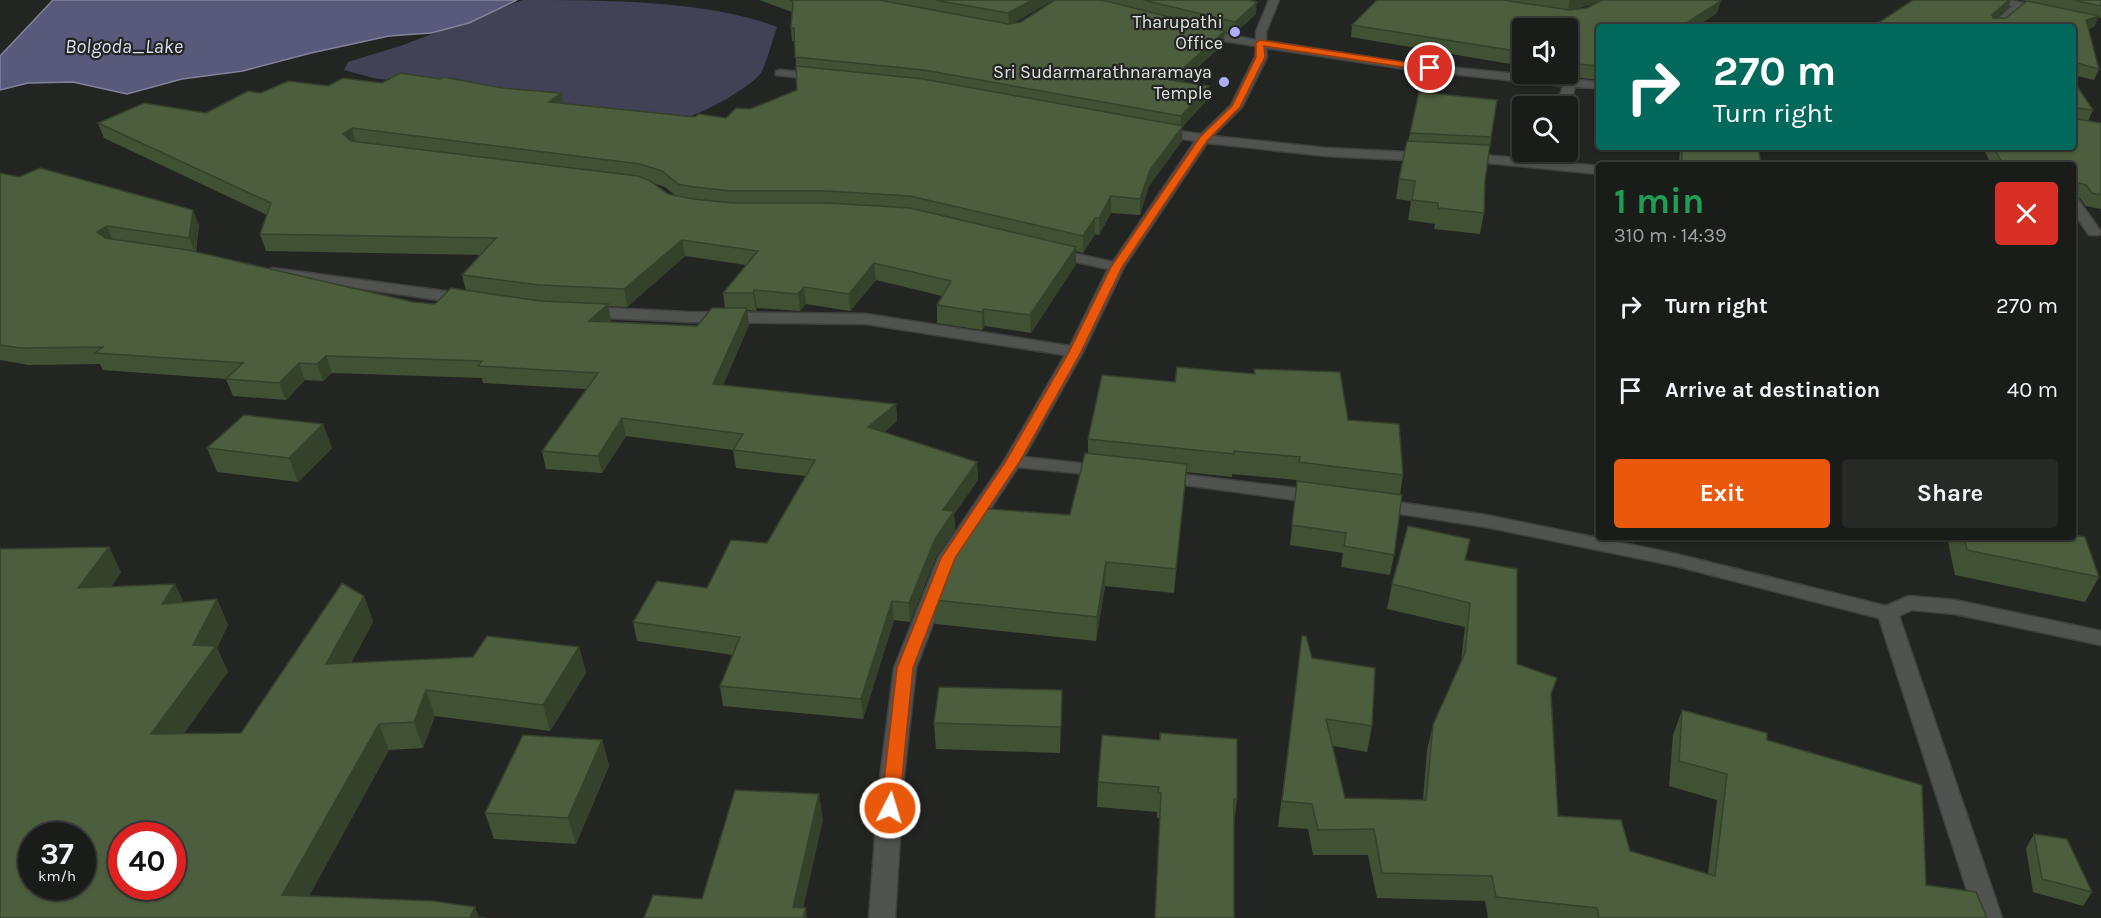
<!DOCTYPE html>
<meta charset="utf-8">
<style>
body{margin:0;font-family:Karla,sans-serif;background:#272927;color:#f1f3f6;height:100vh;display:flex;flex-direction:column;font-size:22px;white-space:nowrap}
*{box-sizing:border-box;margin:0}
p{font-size:20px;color:#9fa1a2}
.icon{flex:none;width:33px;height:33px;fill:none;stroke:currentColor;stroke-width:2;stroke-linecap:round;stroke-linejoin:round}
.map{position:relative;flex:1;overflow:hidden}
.side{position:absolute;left:1596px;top:162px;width:480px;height:378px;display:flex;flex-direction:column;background:#1a1c1a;border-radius:6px;box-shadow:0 2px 4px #0004,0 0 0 2px #383a39}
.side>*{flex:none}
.banner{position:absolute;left:1596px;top:24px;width:480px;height:126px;border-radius:6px;box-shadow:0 2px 4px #0004,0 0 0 2px #383a39;background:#00695c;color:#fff;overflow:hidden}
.buttons{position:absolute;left:1512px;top:18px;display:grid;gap:12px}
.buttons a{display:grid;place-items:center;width:66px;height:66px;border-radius:6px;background:#1a1c1a;box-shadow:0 2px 4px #0004,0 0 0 2px #383a39;font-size:30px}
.speed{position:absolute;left:18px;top:822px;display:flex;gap:12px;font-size:30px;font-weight:700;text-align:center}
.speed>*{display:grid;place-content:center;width:78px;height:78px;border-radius:50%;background:#1a1c1a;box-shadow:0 2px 4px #0004,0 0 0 2px #383a39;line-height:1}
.speed small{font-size:15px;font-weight:400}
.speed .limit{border:9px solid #d22;background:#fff;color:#111}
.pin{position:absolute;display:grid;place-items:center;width:51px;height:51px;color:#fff;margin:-26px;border:3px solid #fff;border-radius:50%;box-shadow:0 2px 6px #0007}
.me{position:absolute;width:66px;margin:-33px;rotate:5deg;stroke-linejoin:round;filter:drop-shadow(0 0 4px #0008)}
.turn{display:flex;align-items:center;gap:21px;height:126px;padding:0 18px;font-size:27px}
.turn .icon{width:78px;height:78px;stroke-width:2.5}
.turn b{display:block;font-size:42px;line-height:51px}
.round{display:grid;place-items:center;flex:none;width:63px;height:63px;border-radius:6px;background:#272927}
.headline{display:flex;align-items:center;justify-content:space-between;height:102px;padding:0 18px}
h1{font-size:36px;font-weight:700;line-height:45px;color:#1e9e55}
.cta{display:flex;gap:12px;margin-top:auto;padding:12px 18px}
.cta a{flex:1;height:69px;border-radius:6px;background:#ea580c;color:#fff;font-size:24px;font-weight:700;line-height:69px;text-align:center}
.cta a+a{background:#272927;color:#f1f3f6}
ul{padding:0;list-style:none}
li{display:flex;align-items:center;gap:18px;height:84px;padding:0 18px}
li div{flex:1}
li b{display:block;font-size:22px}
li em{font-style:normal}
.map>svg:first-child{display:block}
.green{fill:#424256}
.water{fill:#59597b;stroke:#82839a;stroke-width:1.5}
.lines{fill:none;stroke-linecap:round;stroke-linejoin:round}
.minor-casing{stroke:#404140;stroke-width:3}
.minor{fill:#515350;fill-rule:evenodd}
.wall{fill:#415134;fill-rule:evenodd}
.shaded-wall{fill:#35422b}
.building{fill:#4c5e3d;stroke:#35422b;stroke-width:1.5;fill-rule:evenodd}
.route{fill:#ea580c;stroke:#983908;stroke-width:1.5}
.poi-dot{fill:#aeaefa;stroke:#232523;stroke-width:2}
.labels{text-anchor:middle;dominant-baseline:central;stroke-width:4.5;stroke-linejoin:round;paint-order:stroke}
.far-poi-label{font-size:18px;fill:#e3e4e3;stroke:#232523;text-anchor:end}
.far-water-label{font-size:20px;font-style:italic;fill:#dddef7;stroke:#232523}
</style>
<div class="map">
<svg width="2101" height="918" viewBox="0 0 2101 918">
<rect width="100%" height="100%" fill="#232523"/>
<path class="green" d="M523,0C601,0 708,0 777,27C772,41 768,58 762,71C754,87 691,120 674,121C668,121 661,117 656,115L373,78L344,70L348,62L400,46Z"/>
<polygon class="water" points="53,0 517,0 469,23 431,33 389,36 311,53 243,71 182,79 127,94 73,82 28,83 0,90 0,56"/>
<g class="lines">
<defs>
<g id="minor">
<polygon points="1269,0 1279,0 1266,32 1266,41 1406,63 1599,82 1599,88 1575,87 1568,108 1557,106 1563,86 1406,69 1266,48 1267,57 1242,107 1213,136 1326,148 1427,153 1433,157 1427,161 1326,156 1207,143 1124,267 1083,352 1024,457 1105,466 1111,467 1114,471 1111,475 1105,476 1018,467 958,558 916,668 903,786 895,918 869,918 879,786 894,668 938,558 1004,461 1065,355 866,324 688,322 587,317 579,312 587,307 688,312 866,314 1070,346 1108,269 1049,256 1047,253 1054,249 1113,262 1195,141 1155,134 1153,131 1155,128 1201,134 1231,105 1255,57 1256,46 1224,41 1195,32 1200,29 1256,40 1256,32"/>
<polygon points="1991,0 2011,0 2049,10 2044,13 2022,8 2000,27 1989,27 2012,6"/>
<polygon points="780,70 821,74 827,77 821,80 776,75 776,71"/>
<polygon points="1463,153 1599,166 1599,174 1458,160 1457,157"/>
<polygon points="2073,198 2078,199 2099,229 2101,232 2099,235 2089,235 2073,212"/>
<polygon points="272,268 467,294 475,299 467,304 267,275 265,272"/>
<polygon points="1162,472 1319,491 1326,493 1328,497 1326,501 1319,503 1156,481 1153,477 1156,473"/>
<polygon points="1376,499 1486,515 1676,554 1886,606 1909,596 1955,600 2101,631 2101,645 1955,614 1912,610 1899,616 2002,918 1976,918 1879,618 1676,566 1486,527 1369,509 1367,505 1369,501"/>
</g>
</defs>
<use href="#minor" class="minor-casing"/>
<use href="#minor" class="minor"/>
</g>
<g class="wall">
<path d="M759,0H1053L1013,23L1021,22L1055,0H1249L1256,14L1234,34L1225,32L1224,43L1182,82L1208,99L1182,127V141L1149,186L1140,215L1111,213L1099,235L1095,234L1083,253L1076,251V264L1031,333L985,326L982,330L937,323V305L942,296L876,280L850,311L806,304L800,311L757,308L756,311L747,310L749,325L723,385L896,404L897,421L884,432L977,462L978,480L954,514L955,530L936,557L910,622L894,620L863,719L723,706L720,686L733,655L637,641L633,622L707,588L767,543L806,476L736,468L733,450L626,436L602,473L546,469L542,451L586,389L483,383L482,378L332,373L323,381L305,380L286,400L233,396L226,379L103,370L100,364L29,365L0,360V173L199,225L196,252L413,302L435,304L466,290L462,275L481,255L266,251L260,234L267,215L104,138L98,123L206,113L261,93L328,86L382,83L503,88L561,93L563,103L695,117L726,118L750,109L797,90L795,41H792L791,28L792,12ZM653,183L665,187L676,196L668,194ZM685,256L746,265L723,293L725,308L697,326L610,322L611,321L608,306L627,307Z"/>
<path d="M1377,0H1718L1717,13L1696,27H1599V80L1546,74H1568V28H1522V66L1351,37L1352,25ZM1600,1L1587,8L1575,9L1589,5Z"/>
<polygon points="1913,0 2011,0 2008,8 1995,18 2006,18 2026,1 2021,0 2101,0 2101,18 2098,17 2094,27 2088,28 2099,69 2094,80 2073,75 2073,27 1872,27"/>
<polygon points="2073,80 2093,110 2088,121 2101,123 2101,209 2086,206 2080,198 2074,196 2073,199 2073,165 1991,165 1983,147 2073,147"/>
<polygon points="1497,100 1485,180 1484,213 1480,234 1434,229 1435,224 1408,220 1411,201 1396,199 1399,179 1410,133"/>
<polygon points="1680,147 1758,147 1761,165 1679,165"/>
<polygon points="1843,147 1876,147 1875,150"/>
<polygon points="1254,369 1348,420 1403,475 1400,495 1394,555 1390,575 1341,567 1343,553 1290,545 1297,480 1232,474 1232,477 1186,472 1174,593 1105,586 1096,641 935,624 934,600 1070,515 1088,454 1088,439 1175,382 1254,374"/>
<polygon points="207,448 332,448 298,482 217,472"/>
<polygon points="1947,537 1964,537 2099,577 2085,602 1955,575"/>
<polygon points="0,549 121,572 111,587 184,602 217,599 228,625 217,648 228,672 183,734 241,733 364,596 373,622 351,663 473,657 579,647 586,673 550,731 435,716 423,748 389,750 309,896 479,918 0,918"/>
<polygon points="1465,560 1517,664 1551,699 1558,816 1630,851 1708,874 1717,800 1669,786 1673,735 1682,710 1767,740 1926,885 1987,918 1488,918 1485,901 1377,898 1368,855 1313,855 1308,829 1278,827 1299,661 1312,658 1372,726 1367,752 1333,746 1345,798 1423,800 1427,750 1433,725 1461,661 1465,627 1387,609 1392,584"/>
<polygon points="1062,690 1060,753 936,749 934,723"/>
<polygon points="1102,735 1237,799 1234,824 1157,818 1157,812 1097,807 1098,782"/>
<polygon points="602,740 609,766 576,844 494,839 485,813"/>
<polygon points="2034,834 2092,892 2083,906 2033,892 2026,848"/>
</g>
<g class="shaded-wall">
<polygon points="1032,0 1053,0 1009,26 1008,13"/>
<polygon points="1570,0 1603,0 1568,12"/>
<polygon points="2009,0 2011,0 2008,8 1988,25 1992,15"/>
<polygon points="1721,1 1717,13 1696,27 1680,27"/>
<polygon points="1257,2 1256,14 1234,34 1235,22"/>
<polygon points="2099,16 2094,27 2082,31 2086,20"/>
<polygon points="1225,31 1224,43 1169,93 1170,80"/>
<polygon points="1209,86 1208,99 1182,127 1182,141 1149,186 1140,215 1140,199 1150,170 1181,128 1181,116"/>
<polygon points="561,93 564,108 549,102"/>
<polygon points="352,128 356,144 348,149 343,134"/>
<polygon points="1111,196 1111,213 1099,235 1099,218"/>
<polygon points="193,210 199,225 195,253 189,238"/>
<polygon points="1095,218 1095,234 1083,253 1083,236"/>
<polygon points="107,226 113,242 104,247 97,232"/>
<polygon points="682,240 685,256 627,307 624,289"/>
<polygon points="1076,247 1076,264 1031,333 1030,315"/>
<polygon points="874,263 876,280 850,311 849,294"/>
<polygon points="804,287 806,304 800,311 798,294"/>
<polygon points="754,290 757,308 756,311 753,293"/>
<polygon points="608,304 611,321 592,337 589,321"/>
<polygon points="747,308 749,325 716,402 713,384"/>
<polygon points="984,309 985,326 982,330 982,312"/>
<polygon points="326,356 332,373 323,381 317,364"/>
<polygon points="299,363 305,380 286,400 279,383"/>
<polygon points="896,404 897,421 870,445 868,427"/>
<polygon points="622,418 626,436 602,473 598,456"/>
<polygon points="323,424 332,448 298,482 289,458"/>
<polygon points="977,462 978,480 954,514 955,530 936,557 910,622 909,603 943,510"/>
<polygon points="1187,464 1185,487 1174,593 1176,569"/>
<polygon points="109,547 121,572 92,614 78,588"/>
<polygon points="1106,562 1105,586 1096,641 1097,617"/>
<polygon points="175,584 187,609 162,604"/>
<polygon points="364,596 373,622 336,690 326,664"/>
<polygon points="217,599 228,625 217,648 228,672 165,760 151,734 193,645"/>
<polygon points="892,601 894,620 863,719 861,699"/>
<polygon points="579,647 586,673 550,731 543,705"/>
<polygon points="426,690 435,716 423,748 414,722"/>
<polygon points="379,724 389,750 297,918 282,895"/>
<polygon points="602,740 609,766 576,844 568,818"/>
<polygon points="819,794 823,820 801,918 793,907"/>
<polygon points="475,907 479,918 470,917"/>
<polygon points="806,908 807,918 803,918"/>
</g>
<g class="building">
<polygon points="790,0 879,0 1008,24 1021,22 1055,0 1102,0 1225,31 1170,80 1209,86 1181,116 924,70 795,57 794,28 791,28 793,1"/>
<polygon points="935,0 1032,0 1008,13"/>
<polygon points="1143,0 1249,0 1257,2 1235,22"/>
<polygon points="1377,0 1503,0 1570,10 1587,8 1602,0 1718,0 1721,1 1680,27 1599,27 1599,66 1568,63 1568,28 1522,28 1522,52 1352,25"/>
<polygon points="1913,0 2009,0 1992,15 1993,18 2006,18 2027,1 2099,16 2086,20 2099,69 2073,62 2073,27 1872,27"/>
<polygon points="2073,0 2101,0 2101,6"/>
<polygon points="796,66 923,79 1183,126 1150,170 1140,199 1111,196 1099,218 1095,218 1083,236 910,196 827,191 732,191 694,187 678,184 662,171 640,164 352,128 343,134 351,141 638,176 650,181 668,194 693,199 732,203 827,203 910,208 1076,247 1030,315 984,309 982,312 937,305 951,281 874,263 849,294 804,287 798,294 754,290 753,293 723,293 758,251 682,240 624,289 540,285 462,275 496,238 260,234 271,203 98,123 144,103 206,113 248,91 261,93 288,81 328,86 343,78 382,83 400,73 440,79 443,77 503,88 561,93 549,102 695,117 699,114 726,118 736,108 750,109 797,90"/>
<polygon points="2073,80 2093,110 2077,108 2077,119 2101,123 2101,195 2092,193 2086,185 2079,183 2077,185 2077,191 2073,190 2073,165 2003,165 1994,147 2073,147"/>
<polygon points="1419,92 1497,100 1491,137 1410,133"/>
<polygon points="1407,141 1490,145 1485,180 1484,213 1438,208 1438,203 1412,200 1415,181 1399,179"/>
<polygon points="1682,147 1758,147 1761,165 1714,165 1682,161"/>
<polygon points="40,168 193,210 189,238 107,226 97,232 105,238 188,250 413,302 435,304 451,288 540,301 608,304 589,321 697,326 712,308 747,308 713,384 896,404 868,427 977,462 943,510 954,511 935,539 909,603 892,601 861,699 720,686 740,637 633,622 657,581 707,588 731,540 767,543 815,460 733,450 743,434 622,418 598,456 542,451 598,373 478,366 482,361 326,356 317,364 299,363 279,383 226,379 243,363 95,353 103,347 20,348 0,345 0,173 19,177"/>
<polygon points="1177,367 1255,374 1254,369 1340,372 1348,420 1399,424 1403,475 1299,462 1300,457 1234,451 1234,454 1088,439 1102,375 1175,382"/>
<polygon points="244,415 323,424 289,458 207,448"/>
<polygon points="1085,453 1187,464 1176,569 1106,562 1097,617 934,600 959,535 977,508 1070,515"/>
<polygon points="1297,481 1402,495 1394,555 1344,546 1346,533 1292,525"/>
<polygon points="1408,526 1470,539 1465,560 1517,569 1517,664 1557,678 1551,694 1558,816 1621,820 1630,851 1715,876 1727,774 1679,761 1682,710 1767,733 1767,740 1922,785 1926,885 1976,892 1987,918 1599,918 1597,908 1496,897 1492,876 1382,873 1374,829 1318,830 1312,804 1282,801 1302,636 1306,636 1312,658 1375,668 1372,726 1326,719 1345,798 1426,800 1433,725 1465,653 1470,603 1392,584"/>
<polygon points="2073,535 2085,537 2099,577 1967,550 1964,537 2073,537"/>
<path d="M109,547L78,588L175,584L162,604L217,599L193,645L216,646L151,734L241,733L342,583L364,596L326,664L473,657L487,636L579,647L543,705L426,690L414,722L379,724L282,895L433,901L475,907L470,917L486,918H0V549ZM32,836H82V886H32ZM122,836H172V886H122Z"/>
<polygon points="939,687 1062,690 1061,727 934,723"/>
<polygon points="1160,733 1237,739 1237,799 1234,799 1234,918 1155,918 1161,793 1158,793 1159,787 1098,782 1102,735 1160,740"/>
<polygon points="523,735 602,740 568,818 485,813"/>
<polygon points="735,790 819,794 793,907 806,908 803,918 644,918 653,895 702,899"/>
<polygon points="2034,834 2067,839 2092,892 2042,879"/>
</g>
<polygon class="route" points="1260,40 1430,66 1434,68 1430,71 1264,46 1265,57 1240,107 1207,141 1122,267 1081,352 1020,461 955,558 913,668 899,808 896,813 890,815 883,813 881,808 897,668 941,558 1006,461 1069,352 1111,267 1200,137 1232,106 1256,57 1256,43"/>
<g class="poi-dot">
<circle cx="1235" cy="32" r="6"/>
<circle cx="1224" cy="82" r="6"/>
</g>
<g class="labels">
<g class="far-poi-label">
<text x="1223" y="22">Tharupathi<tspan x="1223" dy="21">Office</tspan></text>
<text x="1212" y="72">Sri Sudarmarathnaramaya<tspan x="1212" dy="21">Temple</tspan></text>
</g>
<g class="far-water-label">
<text x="124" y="46">Bolgoda_Lake</text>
</g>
</g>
</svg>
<div class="buttons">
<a><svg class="icon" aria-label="sound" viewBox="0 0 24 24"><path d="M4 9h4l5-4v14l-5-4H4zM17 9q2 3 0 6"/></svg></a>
<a><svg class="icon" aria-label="search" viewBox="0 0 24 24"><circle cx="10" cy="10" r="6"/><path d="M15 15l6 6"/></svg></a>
</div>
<div class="speed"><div>37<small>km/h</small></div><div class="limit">40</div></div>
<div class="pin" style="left:1430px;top:68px;background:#d93025"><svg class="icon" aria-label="arrive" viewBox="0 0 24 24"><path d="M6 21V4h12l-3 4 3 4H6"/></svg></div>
<svg class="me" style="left:890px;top:808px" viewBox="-20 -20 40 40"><circle r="17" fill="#ea580c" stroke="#fff" stroke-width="3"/><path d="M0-11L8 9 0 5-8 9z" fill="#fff"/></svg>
<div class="banner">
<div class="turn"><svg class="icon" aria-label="right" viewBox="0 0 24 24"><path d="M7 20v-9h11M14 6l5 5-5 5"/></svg><div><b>270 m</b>Turn right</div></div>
</div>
<section class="side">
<div class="headline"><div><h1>1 min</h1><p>310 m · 14:39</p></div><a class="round" style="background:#d93025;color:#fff"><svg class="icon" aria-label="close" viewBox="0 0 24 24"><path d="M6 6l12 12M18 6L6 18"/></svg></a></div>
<ul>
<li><svg class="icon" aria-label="right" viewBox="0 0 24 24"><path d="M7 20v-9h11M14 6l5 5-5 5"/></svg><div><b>Turn right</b></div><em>270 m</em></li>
<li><svg class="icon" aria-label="arrive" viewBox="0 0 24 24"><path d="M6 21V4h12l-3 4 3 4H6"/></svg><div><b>Arrive at destination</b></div><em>40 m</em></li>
</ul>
<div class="cta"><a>Exit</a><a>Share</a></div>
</section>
</div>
